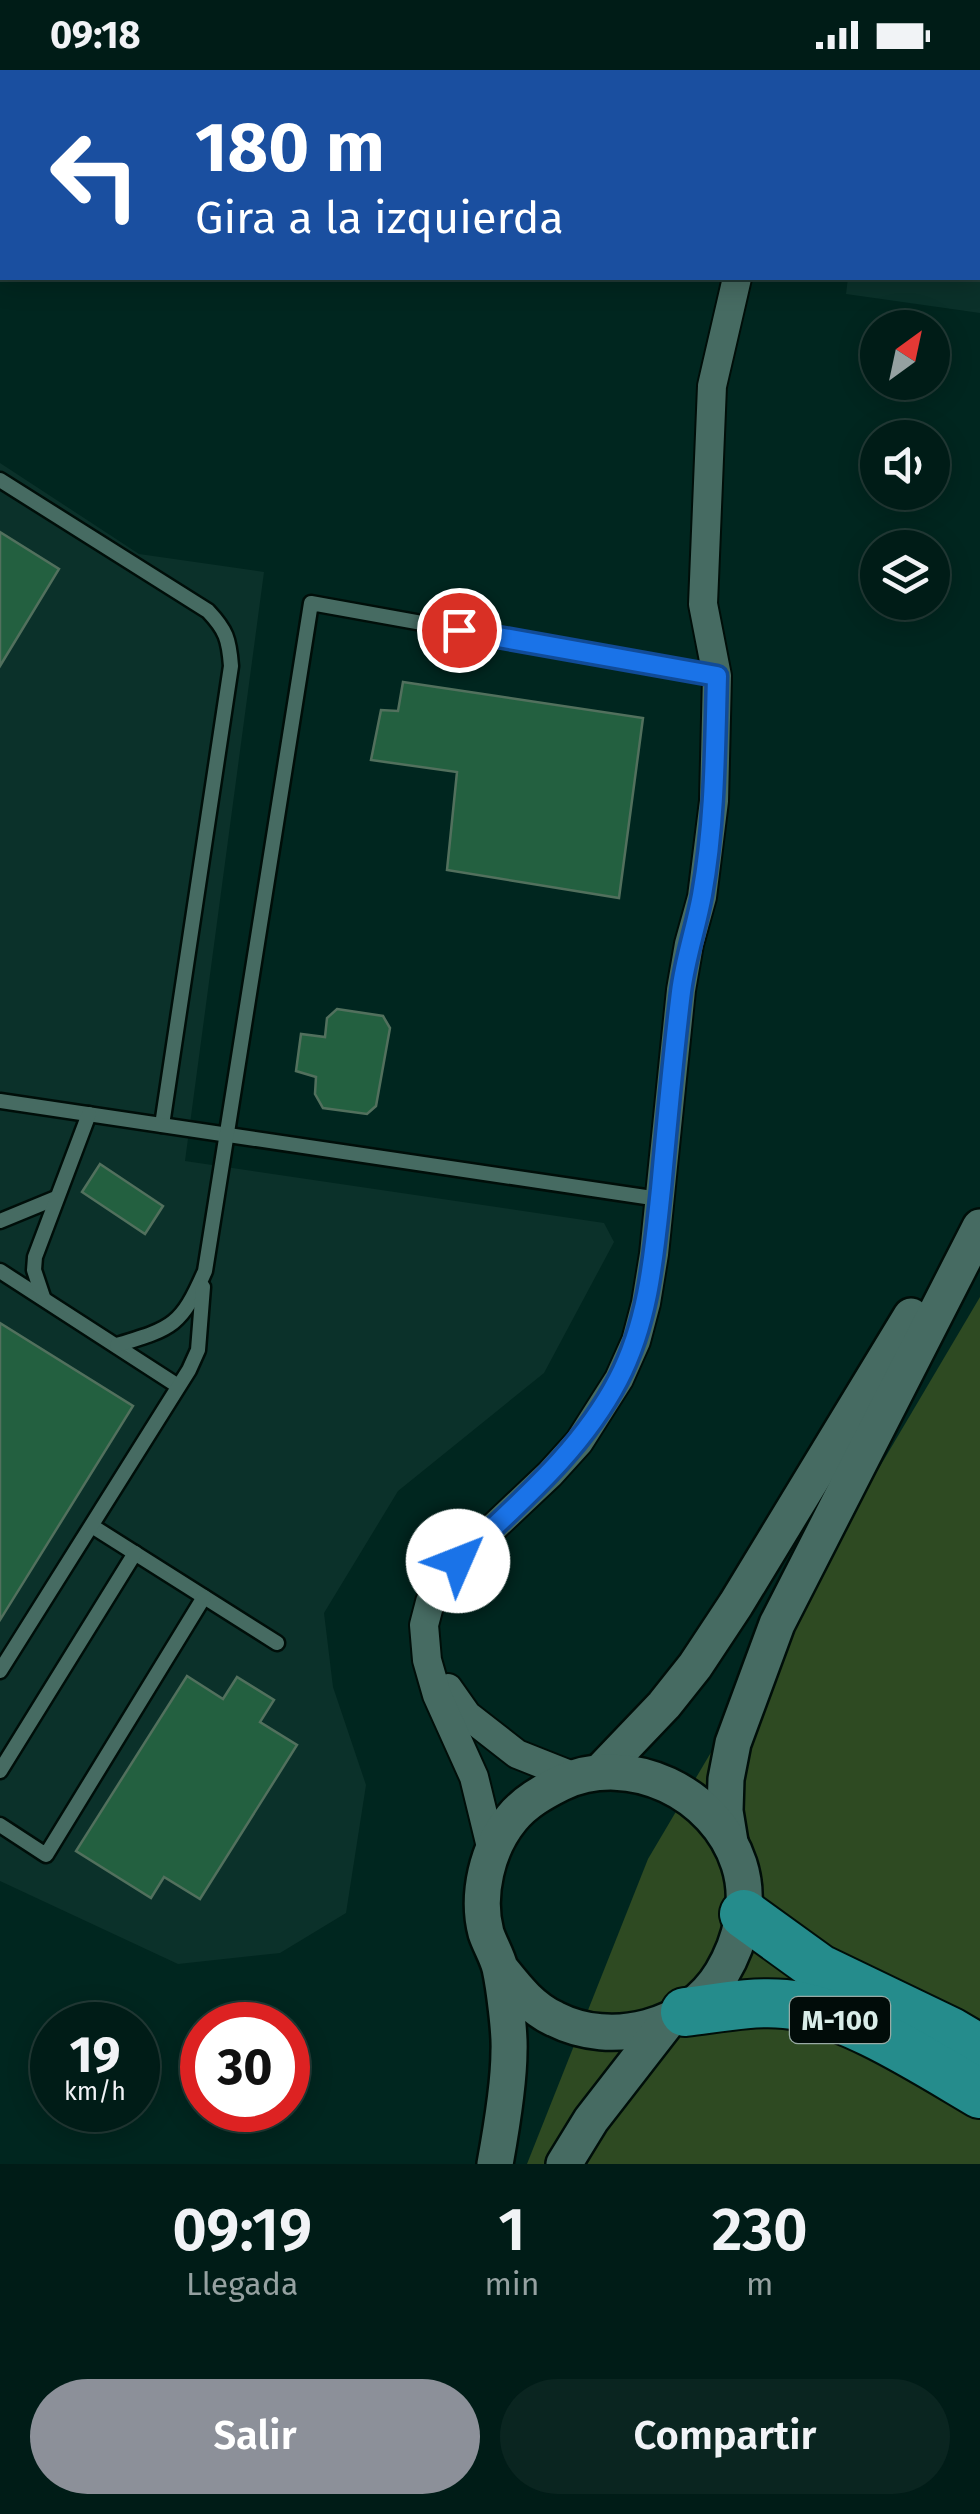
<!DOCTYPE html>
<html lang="es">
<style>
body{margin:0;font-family:"Fira Sans",sans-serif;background:#0a2520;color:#f1f3f6;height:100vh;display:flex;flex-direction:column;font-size:38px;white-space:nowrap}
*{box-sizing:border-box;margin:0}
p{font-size:32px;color:#95a1a1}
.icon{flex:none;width:55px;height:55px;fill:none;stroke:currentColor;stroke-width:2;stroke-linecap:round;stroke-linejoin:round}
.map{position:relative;height:2094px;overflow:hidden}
.panel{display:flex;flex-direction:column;background:#001c17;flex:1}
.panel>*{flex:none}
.hud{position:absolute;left:0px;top:0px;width:980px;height:210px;box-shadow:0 5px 25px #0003,0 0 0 2px #223a36;background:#1a4fa0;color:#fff;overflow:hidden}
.needle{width:65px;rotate:33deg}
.fabs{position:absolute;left:860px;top:240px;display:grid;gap:20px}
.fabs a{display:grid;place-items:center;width:90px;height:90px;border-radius:50%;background:#001c17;box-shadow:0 5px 25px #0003,0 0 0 2px #223a36;font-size:50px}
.speed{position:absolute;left:30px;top:1932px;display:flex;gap:20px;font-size:50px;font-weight:700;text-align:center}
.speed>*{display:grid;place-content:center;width:130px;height:130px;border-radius:50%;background:#001c17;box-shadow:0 5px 25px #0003,0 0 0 2px #223a36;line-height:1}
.speed small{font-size:25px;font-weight:400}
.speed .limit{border:15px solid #d22;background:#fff;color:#111}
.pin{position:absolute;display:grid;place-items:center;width:85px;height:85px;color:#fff;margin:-42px;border:5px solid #fff;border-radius:50%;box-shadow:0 2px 10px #0007}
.me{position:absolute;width:110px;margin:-55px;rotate:46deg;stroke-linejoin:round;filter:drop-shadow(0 0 8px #0008)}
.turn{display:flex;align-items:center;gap:35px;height:210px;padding:0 30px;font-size:45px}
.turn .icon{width:130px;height:130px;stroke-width:2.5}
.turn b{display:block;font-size:70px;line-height:85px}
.eta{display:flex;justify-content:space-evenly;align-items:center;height:170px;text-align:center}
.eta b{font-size:60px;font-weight:600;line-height:70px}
.cta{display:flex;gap:20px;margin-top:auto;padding:20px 30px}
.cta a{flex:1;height:115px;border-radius:60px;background:#8c9099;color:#fff;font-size:40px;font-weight:600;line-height:115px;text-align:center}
.cta a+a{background:#0a2520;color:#f1f3f6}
.status{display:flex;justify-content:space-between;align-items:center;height:70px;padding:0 50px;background:#001c17;direction:ltr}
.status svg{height:28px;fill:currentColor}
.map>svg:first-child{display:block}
.built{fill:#0b312a}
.green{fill:#2e4a22}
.building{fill:#236040;stroke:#52705d;stroke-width:2.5}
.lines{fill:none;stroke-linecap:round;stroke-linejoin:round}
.service-casing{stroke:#000e09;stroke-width:19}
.minor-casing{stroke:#000e09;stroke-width:32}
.tertiary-casing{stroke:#000e09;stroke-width:40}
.trunk-casing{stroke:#000e09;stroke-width:52}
.path{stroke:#466660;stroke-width:6;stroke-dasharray:10 5;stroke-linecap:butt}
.service{stroke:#466b62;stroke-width:14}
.minor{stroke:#466b62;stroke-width:28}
.tertiary{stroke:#466b62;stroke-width:35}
.trunk{stroke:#258c8c;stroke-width:48}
.route-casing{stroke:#114b97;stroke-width:25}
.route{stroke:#1a73e8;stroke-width:18}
.labels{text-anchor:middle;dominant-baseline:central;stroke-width:8;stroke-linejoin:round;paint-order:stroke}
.shield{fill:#010c09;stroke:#98aaa5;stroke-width:2.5}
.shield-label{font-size:28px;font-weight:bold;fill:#d9ede8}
</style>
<div class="status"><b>09:18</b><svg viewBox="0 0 49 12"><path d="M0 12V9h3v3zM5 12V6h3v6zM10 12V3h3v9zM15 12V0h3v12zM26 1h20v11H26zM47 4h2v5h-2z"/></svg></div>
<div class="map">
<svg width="980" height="2094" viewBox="0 0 980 2094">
<rect width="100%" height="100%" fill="#00261f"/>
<g class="built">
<polygon points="873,0 980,0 980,243 846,224 848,208 978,208 978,2 872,2"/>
<polygon points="0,393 139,484 264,502 185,1091 604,1153 614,1172 544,1303 398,1421 324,1543 333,1617 366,1715 346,1843 280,1883 178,1894 0,1811"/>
</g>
<polygon class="green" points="980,1227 980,2094 527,2094 648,1789"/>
<g class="building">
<polygon points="0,462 59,499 0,596"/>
<polygon points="403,612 643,648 619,828 447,800 457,702 371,690 381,640 398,641"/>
<polygon points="337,939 383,946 390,958 376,1036 367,1044 323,1038 315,1024 316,1007 296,1001 301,964 325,967 327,948"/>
<polygon points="100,1094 163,1136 145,1164 82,1122"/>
<polygon points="0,1253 133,1336 0,1550"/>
<polygon points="187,1606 223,1629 237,1607 274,1630 260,1652 297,1675 200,1829 164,1807 151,1828 76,1781"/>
</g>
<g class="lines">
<defs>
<g id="service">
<path d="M0,410L208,541C226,560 229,569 231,596L162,1055"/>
<polyline points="0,1031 659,1129"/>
<polyline points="0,1151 56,1128"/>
<polyline points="0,1201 178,1316"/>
<polyline points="43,1227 34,1200 35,1187 89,1044"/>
<path d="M117,1275C173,1258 181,1256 205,1201L311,533L717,606"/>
<polyline points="92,1456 277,1573"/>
<polyline points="0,1601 189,1300 198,1280 203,1217"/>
<polyline points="0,1701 135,1483"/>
<polyline points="0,1755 46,1785 204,1527"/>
</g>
<g id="minor">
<polyline points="448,1618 467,1645 517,1684 575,1707"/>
<polyline points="492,1781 474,1707 437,1625 427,1590 424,1555 430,1532 439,1514 458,1491 550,1404 579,1372 619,1309 636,1271 646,1233 654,1184 681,920 689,874 702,827 714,731 717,606 703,534 712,316 737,208"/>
</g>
<g id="tertiary">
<polyline points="600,1702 664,1635 695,1596 736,1534 911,1246"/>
<polyline points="730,1772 725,1741 726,1709 733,1673 777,1554 980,1157"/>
<path d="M495,2094C501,2061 509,2014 509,1981C510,1963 504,1916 500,1898C497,1886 490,1875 486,1863C476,1825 487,1778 512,1748C525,1732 543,1722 561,1713C630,1681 716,1723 739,1794C751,1831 741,1871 722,1903C689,1958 612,1978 555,1949C531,1938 516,1918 500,1898"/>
<polyline points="564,2094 591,2050 667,1952"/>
</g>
<g id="trunk">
<polyline points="744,1844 820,1899 951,1962 980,1979"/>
<path d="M685,1942C718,1938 751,1931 785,1934C846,1940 927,1993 980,2024"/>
</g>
</defs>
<use href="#service" class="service-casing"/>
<use href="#minor" class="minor-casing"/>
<use href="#tertiary" class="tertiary-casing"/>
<use href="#trunk" class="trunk-casing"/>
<polyline class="path" points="836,2 837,0"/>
<use href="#service" class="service"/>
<use href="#minor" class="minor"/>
<use href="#tertiary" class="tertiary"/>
<use href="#trunk" class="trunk"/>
</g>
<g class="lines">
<defs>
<path id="route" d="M458,1491C516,1435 580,1383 618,1310C649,1251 654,1184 661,1119C667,1053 673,987 681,922C685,889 696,858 702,825C715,753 715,679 717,606L459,560"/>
</defs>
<use href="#route" class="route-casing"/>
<use href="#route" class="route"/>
</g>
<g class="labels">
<rect class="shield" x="790" y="1927" width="100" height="46" rx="8"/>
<g class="shield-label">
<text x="840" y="1950">M-100</text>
</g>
</g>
</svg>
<div class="fabs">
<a><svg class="needle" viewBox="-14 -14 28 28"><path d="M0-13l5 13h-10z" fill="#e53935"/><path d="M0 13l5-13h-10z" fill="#95a1a1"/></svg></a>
<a><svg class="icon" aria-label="sound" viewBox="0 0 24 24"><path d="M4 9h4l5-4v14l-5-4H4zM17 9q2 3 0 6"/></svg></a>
<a><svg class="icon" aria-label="layers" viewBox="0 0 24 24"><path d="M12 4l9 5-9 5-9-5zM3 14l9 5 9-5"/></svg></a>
</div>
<div class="speed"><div>19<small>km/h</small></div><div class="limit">30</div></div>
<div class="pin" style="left:459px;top:560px;background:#d93025"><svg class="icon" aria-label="arrive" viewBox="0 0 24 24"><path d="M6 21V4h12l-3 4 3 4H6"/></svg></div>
<svg class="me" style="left:458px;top:1491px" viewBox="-20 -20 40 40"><circle r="19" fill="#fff"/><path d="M0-13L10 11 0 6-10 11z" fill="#1a73e8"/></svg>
<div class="hud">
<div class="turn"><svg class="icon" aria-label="left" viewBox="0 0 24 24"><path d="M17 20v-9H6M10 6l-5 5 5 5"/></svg><div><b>180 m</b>Gira a la izquierda</div></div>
</div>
</div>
<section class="panel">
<div class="eta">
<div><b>09:19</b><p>Llegada</p></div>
<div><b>1</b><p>min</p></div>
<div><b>230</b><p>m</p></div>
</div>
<div class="cta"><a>Salir</a><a>Compartir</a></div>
</section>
